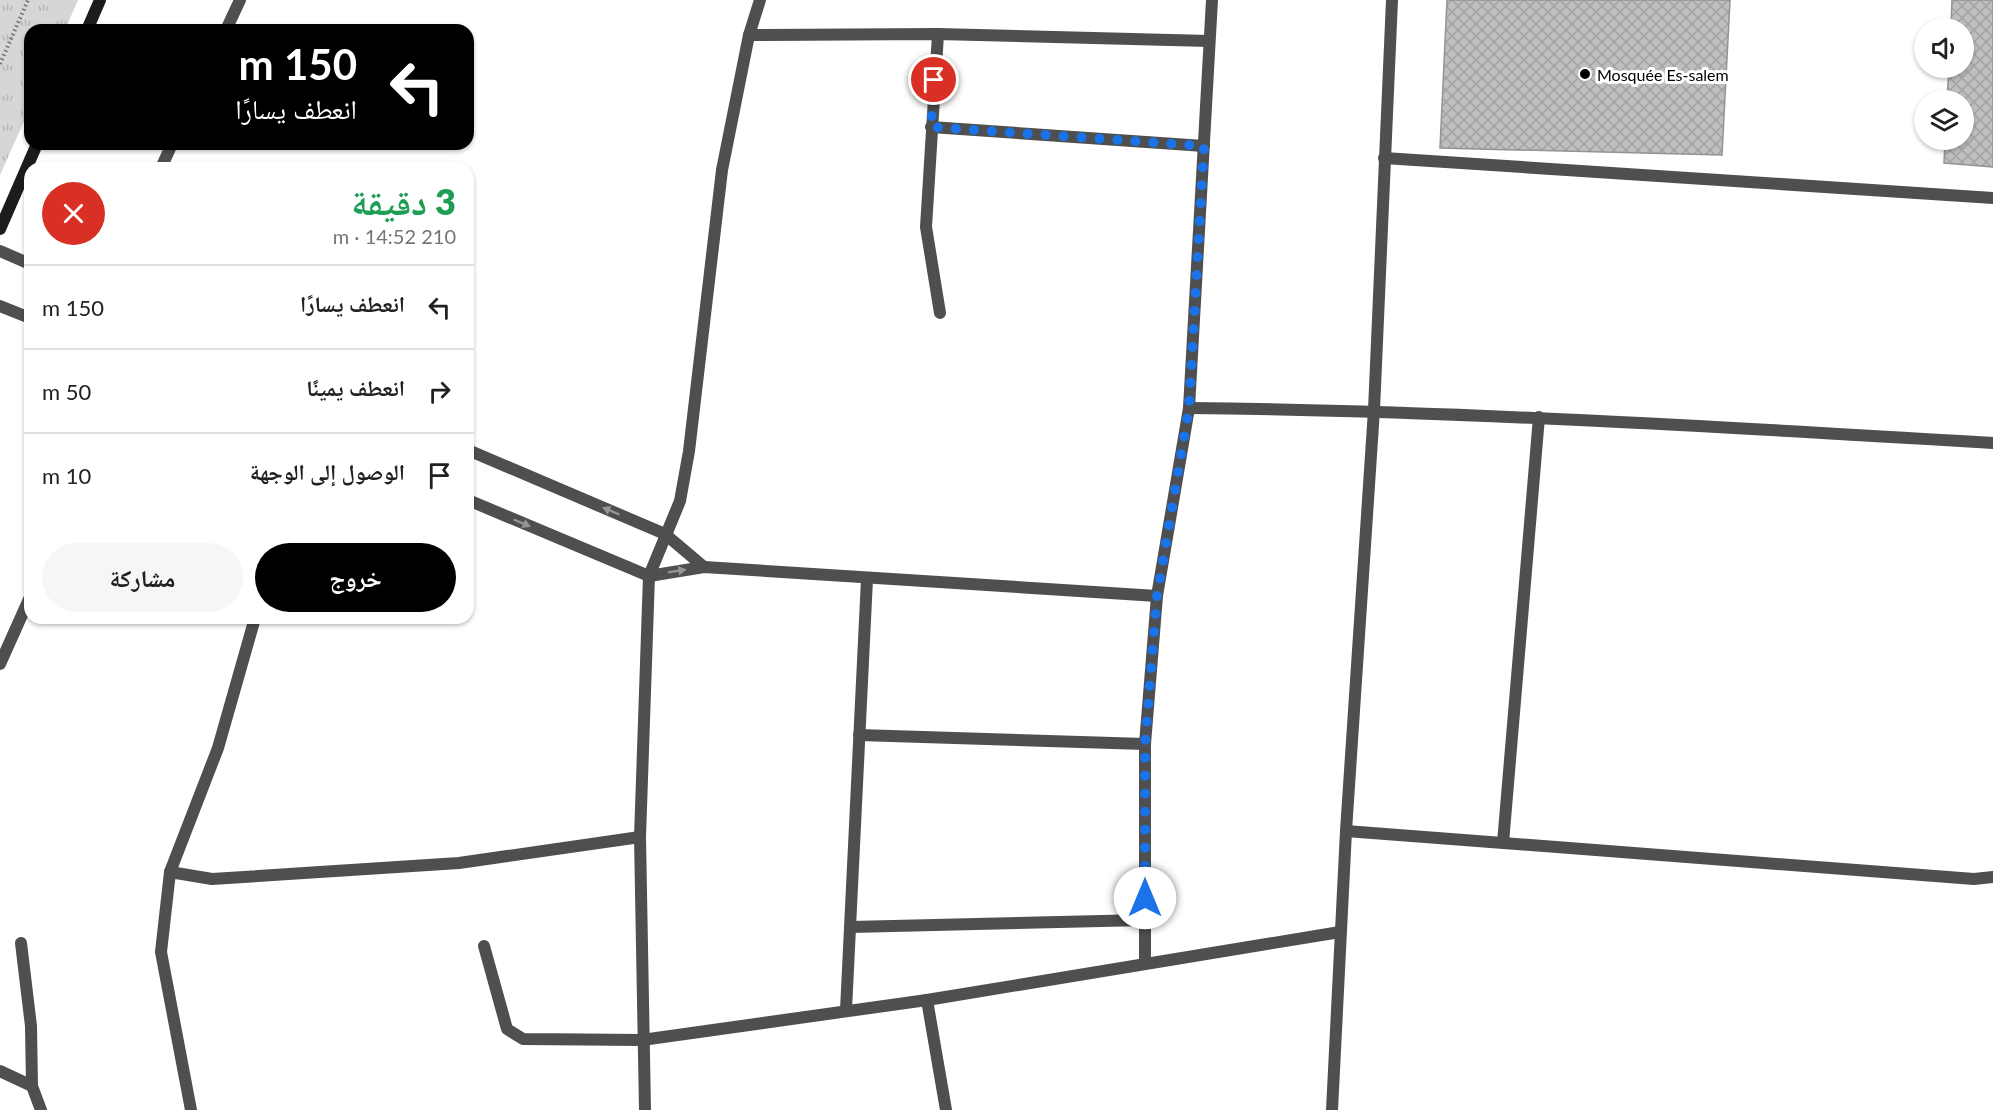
<!DOCTYPE html>
<html lang="ar">
<meta charset="utf-8">
<style>
body{margin:0;font-family:Lato,"Noto Naskh Arabic",sans-serif;background:#f6f6f6;color:#202124;direction:rtl;height:100vh;display:flex;flex-direction:column;font-size:22px;white-space:nowrap}
*{box-sizing:border-box;margin:0}
p{font-size:20px;color:#757577}
.icon{flex:none;width:33px;height:33px;fill:none;stroke:currentColor;stroke-width:2;stroke-linecap:round;stroke-linejoin:round}
.map{position:relative;flex:1;overflow:hidden;direction:ltr}
.drawer{position:absolute;left:24px;top:162px;width:450px;height:462px;display:flex;flex-direction:column;background:#fff;border-radius:18px;box-shadow:0 2px 4px #0004;direction:rtl}
.drawer>*{flex:none}
.top-card{position:absolute;left:24px;top:24px;width:450px;height:126px;border-radius:18px;box-shadow:0 2px 4px #0004;direction:rtl;background:#000;color:#fff;overflow:hidden}
.tools{position:absolute;left:1914px;top:18px;display:grid;gap:12px}
.tools a{display:grid;place-items:center;width:60px;height:60px;border-radius:50%;background:#fff;box-shadow:0 2px 4px #0004;font-size:30px}
.pin{position:absolute;display:grid;place-items:center;width:51px;height:51px;color:#fff;margin:-26px;border:3px solid #fff;border-radius:50%;box-shadow:0 2px 6px #0007}
.me{position:absolute;width:66px;margin:-33px;rotate:0deg;stroke-linejoin:round;filter:drop-shadow(0 0 4px #0008)}
.turn{display:flex;align-items:center;gap:21px;height:126px;padding:0 18px;font-size:27px}
.turn .icon{width:78px;height:78px;stroke-width:2.5}
.turn b{display:block;font-size:42px;line-height:51px}
.round{display:grid;place-items:center;flex:none;width:63px;height:63px;border-radius:32px;background:#f6f6f6}
.summary{display:flex;align-items:center;justify-content:space-between;height:102px;padding:0 18px}
h1{font-size:36px;font-weight:800;line-height:45px;color:#1e9e55}
.action{display:flex;gap:12px;margin-top:auto;padding:12px 18px}
.action a{flex:1;height:69px;border-radius:36px;background:#000;color:#fff;font-size:24px;font-weight:800;line-height:69px;text-align:center}
.action a+a{background:#f6f6f6;color:#202124}
ul{padding:0;list-style:none}
li{display:flex;align-items:center;gap:18px;height:84px;padding:0 18px;border-top:2px solid #e0e0e0}
li div{flex:1}
li b{display:block;font-size:22px}
li em{font-style:normal}
.map>svg:first-child{display:block}
.park{fill:url(#park-tufts)}
.building{fill:url(#building-cross-hatch);stroke:#939393;stroke-width:1.5}
.lines{fill:none;stroke-linecap:round;stroke-linejoin:round}
.path{stroke:#717171;stroke-width:4;stroke-dasharray:1.5 3;stroke-linecap:butt}
.street{stroke:#4f4f4f;stroke-width:12}
.secondary{stroke:#1c1c1c;stroke-width:12}
.oneway{fill:#959595}
.route{stroke:#1a73e8;stroke-width:10;stroke-dasharray:0 18}
.poi-dot{fill:#000;stroke:#fff;stroke-width:2}
.labels{text-anchor:middle;dominant-baseline:central;stroke-width:6;stroke-linejoin:round;paint-order:stroke}
.poi-label{font-size:16px;fill:#000;stroke:#fff;text-anchor:start}
</style>
<div class="map">
<svg width="1993" height="1110" viewBox="0 0 1993 1110">
<defs>
<pattern id="park-tufts" width="24" height="20" patternUnits="userSpaceOnUse" patternTransform="scale(1.5)"><rect width="24" height="20" fill="#d6d6d6"/><path d="M3 7l-1-3M5 7V3M7 7l1-3M15 17l-1-3M17 17v-4M19 17l1-3" fill="none" stroke="#b6b6b6"/></pattern>
<pattern id="building-cross-hatch" width="8" height="8" patternUnits="userSpaceOnUse" patternTransform="scale(1.5)"><rect width="8" height="8" fill="#bfbfbf"/><path d="M0 0l8 8M0 8l8-8" fill="none" stroke="#a2a2a2"/></pattern>
</defs>
<rect width="100%" height="100%" fill="#fff"/>
<polygon class="park" points="0,0 78,0 65,30 30,30 30,108 0,175"/>
<g class="building">
<polygon points="1447,0 1730,0 1722,155 1440,148"/>
<polygon points="1952,0 1993,0 1993,167 1944,163 1945,140 1964,140 1964,100 1947,100 1949,68 1964,68 1964,28 1951,28"/>
</g>
<g class="lines">
<polyline class="path" points="0,64 28,0"/>
<g class="street">
<polyline points="226,30 240,0"/>
<polyline points="938,34 926,227 940,313"/>
<polyline points="749,35 938,34 1209,41"/>
<polyline points="931,127 1204,146"/>
<polyline points="1384,158 1993,198"/>
<polyline points="161,168 172,144"/>
<polyline points="0,251 30,264"/>
<polyline points="0,306 30,318"/>
<path d="M1189,408C1458,411 1725,427 1993,443"/>
<polyline points="468,450 665,534 704,567"/>
<polyline points="468,500 649,576 704,567 1157,596"/>
<polyline points="0,664 30,597"/>
<polyline points="859,735 1145,744"/>
<polyline points="1346,831 1974,879 1993,877"/>
<polyline points="1503,843 1539,417"/>
<polyline points="170,872 218,748 255,618"/>
<polyline points="851,927 1145,920"/>
<polyline points="21,943 31,1026 32,1086"/>
<polyline points="484,946 507,1029 523,1039 642,1040 927,1000 1340,932"/>
<polyline points="1145,963 1145,744 1157,596 1189,408 1212,0"/>
<polyline points="927,1000 946,1110"/>
<polyline points="846,1010 867,579"/>
<polyline points="0,1071 32,1086 41,1110"/>
<polyline points="191,1110 161,952 170,872 212,879 459,863 640,837"/>
<polyline points="645,1110 640,837 649,576 680,501 689,451 722,170 749,35 760,0"/>
<polyline points="1332,1110 1346,831 1374,410 1392,0"/>
</g>
<g class="secondary">
<polyline points="87,30 100,0"/>
<polyline points="0,229 37,144"/>
</g>
</g>
<defs><path id="oneway-solid" d="M-6-.8H1V-3.2L6.5 0L1 3.2V.8H-6Z" transform="scale(1.5)"/></defs>
<g class="oneway">
<use href="#oneway-solid" transform="translate(611 511) rotate(-157)"/>
<use href="#oneway-solid" transform="translate(522 523) rotate(23)"/>
<use href="#oneway-solid" transform="translate(677 571) rotate(-9)"/>
</g>
<g class="lines">
<polyline class="route" points="934,80 931,127 1204,146 1189,408 1157,596 1145,744 1145,898"/>
</g>
<circle class="poi-dot" cx="1585" cy="74" r="6"/>
<g class="labels">
<g class="poi-label">
<text x="1597" y="74">Mosquée Es-salem</text>
</g>
</g>
</svg>
<div class="tools">
<a><svg class="icon" aria-label="sound" viewBox="0 0 24 24"><path d="M4 9h4l5-4v14l-5-4H4zM17 9q2 3 0 6"/></svg></a>
<a><svg class="icon" aria-label="layers" viewBox="0 0 24 24"><path d="M12 4l9 5-9 5-9-5zM3 14l9 5 9-5"/></svg></a>
</div>
<div class="pin" style="left:934px;top:80px;background:#d93025"><svg class="icon" aria-label="arrive" viewBox="0 0 24 24"><path d="M6 21V4h12l-3 4 3 4H6"/></svg></div>
<svg class="me" style="left:1145px;top:898px" viewBox="-20 -20 40 40"><circle r="19" fill="#fff"/><path d="M0-13L10 11 0 6-10 11z" fill="#1a73e8"/></svg>
<div class="top-card">
<div class="turn"><svg class="icon" aria-label="left" viewBox="0 0 24 24"><path d="M17 20v-9H6M10 6l-5 5 5 5"/></svg><div><b>150 m</b>انعطف يسارًا</div></div>
</div>
<section class="drawer">
<div class="summary"><div><h1>3 دقيقة</h1><p>210 m · 14:52</p></div><a class="round" style="background:#d93025;color:#fff"><svg class="icon" aria-label="close" viewBox="0 0 24 24"><path d="M6 6l12 12M18 6L6 18"/></svg></a></div>
<ul>
<li><svg class="icon" aria-label="left" viewBox="0 0 24 24"><path d="M17 20v-9H6M10 6l-5 5 5 5"/></svg><div><b>انعطف يسارًا</b></div><em>150 m</em></li>
<li><svg class="icon" aria-label="right" viewBox="0 0 24 24"><path d="M7 20v-9h11M14 6l5 5-5 5"/></svg><div><b>انعطف يمينًا</b></div><em>50 m</em></li>
<li><svg class="icon" aria-label="arrive" viewBox="0 0 24 24"><path d="M6 21V4h12l-3 4 3 4H6"/></svg><div><b>الوصول إلى الوجهة</b></div><em>10 m</em></li>
</ul>
<div class="action"><a>خروج</a><a>مشاركة</a></div>
</section>
</div>
